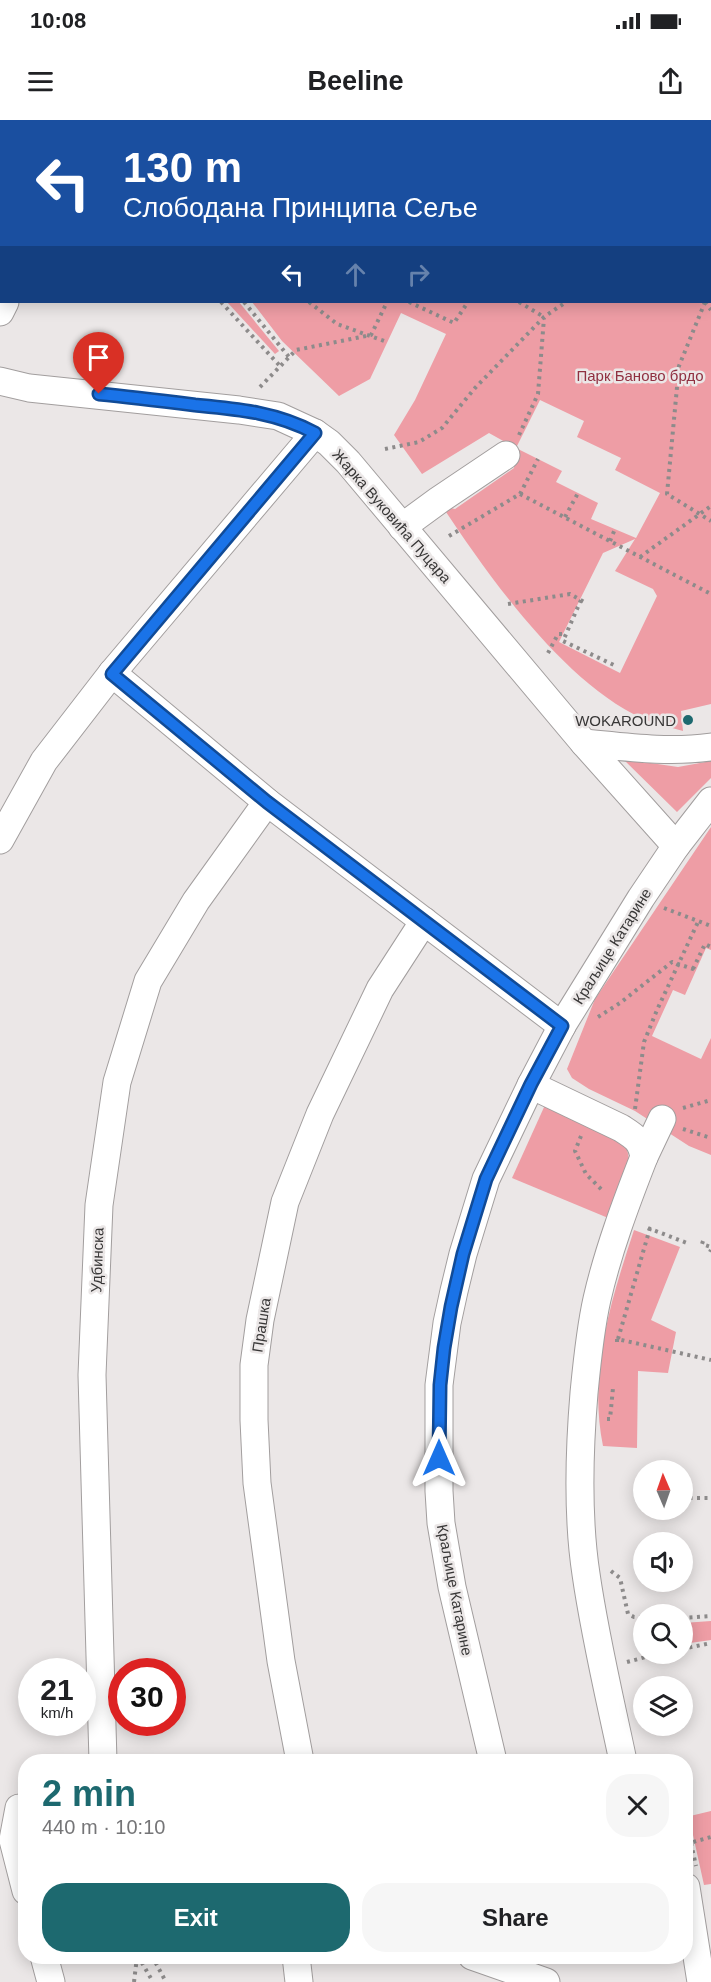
<!DOCTYPE html>
<meta charset="utf-8">
<style>
body{margin:0;font-family:Helvetica,sans-serif;background:#f6f6f6;color:#202124;height:100vh;display:flex;flex-direction:column;font-size:22px;white-space:nowrap}
*{box-sizing:border-box;margin:0}
p{font-size:20px;color:#757577}
.icon{flex:none;width:33px;height:33px;fill:none;stroke:currentColor;stroke-width:2;stroke-linecap:round;stroke-linejoin:round}
.map{position:relative;flex:1;overflow:hidden}
.details{position:absolute;left:18px;top:1634px;width:675px;height:210px;display:flex;flex-direction:column;background:#fff;border-radius:24px;box-shadow:0 3px 15px #0003}
.details>*{flex:none}
.banner{position:absolute;left:0px;top:0px;width:711px;height:183px;box-shadow:0 3px 15px #0003;background:#1a4fa0;color:#fff;overflow:hidden}
.needle{width:39px;rotate:358deg}
.buttons{position:absolute;left:633px;top:1340px;display:grid;gap:12px}
.buttons a{display:grid;place-items:center;width:60px;height:60px;border-radius:50%;background:#fff;box-shadow:0 3px 15px #0003;font-size:30px}
.speed{position:absolute;left:18px;top:1538px;display:flex;gap:12px;font-size:30px;font-weight:700;text-align:center}
.speed>*{display:grid;place-content:center;width:78px;height:78px;border-radius:50%;background:#fff;box-shadow:0 3px 15px #0003;line-height:1}
.speed small{font-size:15px;font-weight:400}
.speed .limit{border:9px solid #d22;background:#fff;color:#111}
.pin{position:absolute;display:grid;place-items:center;width:51px;height:51px;color:#fff;margin:-62px -26px;border-radius:50% 50% 50% 0;rotate:-45deg;box-shadow:0 0 6px #0007}
.pin .icon{rotate:45deg}
.me{position:absolute;width:66px;margin:-33px;rotate:0deg;stroke-linejoin:round;filter:drop-shadow(0 0 4px #0008)}
.turn{display:flex;align-items:center;gap:21px;height:126px;padding:0 24px;font-size:27px}
.turn .icon{width:78px;height:78px;stroke-width:2.5}
.turn b{display:block;font-size:42px;line-height:51px}
.lanes{display:flex;align-items:center;height:57px;padding:0 24px;background:#0003;justify-content:center;gap:30px;direction:ltr}
.lanes .off{opacity:.35}
.round{display:grid;place-items:center;flex:none;width:63px;height:63px;border-radius:24px;background:#f6f6f6}
.headline{display:flex;align-items:center;justify-content:space-between;height:102px;padding:0 24px}
h1{font-size:36px;font-weight:700;line-height:45px;color:#1d696f}
.button{display:flex;gap:12px;margin-top:auto;padding:12px 24px}
.button a{flex:1;height:69px;border-radius:24px;background:#1d696f;color:#fff;font-size:24px;font-weight:700;line-height:69px;text-align:center}
.button a+a{background:#f6f6f6;color:#202124}
.status{display:flex;justify-content:space-between;align-items:center;height:42px;padding:0 30px;background:#fff;direction:ltr}
.status svg{height:16px;fill:currentColor}
header{display:flex;justify-content:space-between;align-items:center;height:78px;padding:0 24px;background:#fff;font-size:27px;font-weight:700}
.map>svg:first-child{display:block}
.green{fill:#ee9da5;fill-rule:evenodd}
.lines{fill:none;stroke-linecap:round;stroke-linejoin:round}
.minor-casing{stroke:#a29e9e;stroke-width:29}
.path{stroke:#8d8b8b;stroke-width:4;stroke-dasharray:3 4.5;stroke-linecap:butt}
.minor{stroke:#fff;stroke-width:27}
.route-casing{stroke:#114b97;stroke-width:15}
.route{stroke:#1a73e8;stroke-width:10}
.poi-dot{fill:#1d696f;stroke:#ebe7e7;stroke-width:2}
.labels{text-anchor:middle;dominant-baseline:central;stroke-width:5;stroke-linejoin:round;paint-order:stroke}
.park-label{font-size:15px;fill:#903041;stroke:#ebe7e7}
.street-label{font-size:15px;fill:#383737;stroke:#ebe7e7}
.poi-label{font-size:15px;fill:#383737;stroke:#ebe7e7;text-anchor:end}
</style>
<div class="status"><b>10:08</b><svg viewBox="0 0 49 12"><path d="M0 12V9h3v3zM5 12V6h3v6zM10 12V3h3v9zM15 12V0h3v12zM26 1h20v11H26zM47 4h2v5h-2z"/></svg></div>
<header><svg class="icon" aria-label="menu" viewBox="0 0 24 24"><path d="M4 6h16M4 12h16M4 18h16"/></svg>Beeline<svg class="icon" aria-label="share" viewBox="0 0 24 24"><path d="M12 15V3M7 8l5-5 5 5M5 13v7h14v-7"/></svg></header>
<div class="map">
<svg width="711" height="1862" viewBox="0 0 711 1862">
<rect width="100%" height="100%" fill="#ebe7e7"/>
<g class="green">
<path d="M211,0H711V584L681,591L683,611C670,607 656,604 643,599C563,562 490,458 442,386L455,389L514,348L516,328L489,313L422,354L394,315L415,280L446,214L401,193L370,259L339,276L282,221L252,182H710V2H210ZM540,280L584,301L577,317L621,338L615,350L660,373L636,418L591,399L598,383L556,362L562,351L516,328ZM635,419L615,451L653,469L657,476L620,553L559,522L603,433Z"/>
<polygon points="227,182 239,182 279,231 275,234"/>
<polygon points="623,639 678,647 711,641 711,658 677,692"/>
<polygon points="711,707 711,830 706,828 685,875 673,870 652,916 701,939 711,918 711,1035 689,1026 635,991 589,969 572,958 567,949 595,879"/>
<polygon points="545,985 617,1017 627,1029 630,1044 613,1100 512,1058"/>
<path d="M634,1110L680,1127L651,1200L676,1212L668,1253L638,1251L637,1328L603,1326C588,1252 611,1180 634,1110Z"/>
<polygon points="711,1501 711,1520 683,1524 683,1503"/>
<polygon points="711,1691 711,1764 704,1765 693,1715 686,1716 686,1697"/>
</g>
<g class="lines">
<defs>
<g id="minor">
<polyline points="57,2 58,0"/>
<polyline points="0,192 5,182"/>
<polyline points="0,261 29,268 239,290 278,296 315,313 329,323 348,342 584,623 676,726"/>
<polyline points="402,407 439,380 506,335"/>
<polyline points="112,553 267,682 562,906"/>
<path d="M584,623C626,627 668,633 711,627"/>
<polyline points="0,720 44,641 112,553 315,313"/>
<path d="M531,965L621,1008C635,1017 641,1020 644,1037C626,1083 608,1131 597,1179C590,1210 587,1242 584,1273C579,1333 577,1395 586,1454C595,1517 610,1579 623,1641"/>
<polyline points="644,1037 662,999"/>
<polyline points="103,1641 92,1255 99,1085 117,962 148,861 196,781 267,682"/>
<polyline points="300,1641 281,1541 257,1363 254,1300 254,1245 260,1200 285,1082 320,994 380,869 424,801"/>
<polyline points="493,1641 452,1467 441,1403 439,1371 439,1265 447,1203 454,1171 463,1134 486,1059 531,965 563,904 641,778 676,726 711,681"/>
<polyline points="19,1688 13,1720 26,1771"/>
<polyline points="686,1767 701,1862"/>
<polyline points="44,1836 51,1862"/>
<polyline points="296,1836 299,1862"/>
<polyline points="472,1836 546,1862"/>
</g>
</defs>
<use href="#minor" class="minor-casing"/>
<g class="path">
<polyline points="560,0 561,2"/>
<polyline points="303,2 304,0"/>
<polyline points="533,2 534,0"/>
<polyline points="604,2 606,0"/>
<polyline points="710,54 711,52"/>
<polyline points="221,182 280,246"/>
<polyline points="244,182 289,237"/>
<polyline points="309,182 337,204 387,222"/>
<polyline points="409,182 454,203 468,182"/>
<polyline points="519,182 544,197"/>
<polyline points="705,182 679,246 667,374 711,401"/>
<polyline points="705,182 711,190"/>
<polyline points="260,267 296,230 371,215 387,182"/>
<polyline points="519,315 538,274 544,198"/>
<polyline points="385,329 419,322 442,308 475,268 544,197 566,182"/>
<polyline points="520,374 538,339"/>
<polyline points="565,397 578,373"/>
<polyline points="449,416 520,374 711,474"/>
<polyline points="610,421 615,409"/>
<polyline points="640,437 711,386"/>
<polyline points="581,480 563,521 616,546"/>
<polyline points="508,484 570,474 584,482"/>
<polyline points="548,533 558,514 566,514"/>
<polyline points="664,788 711,806"/>
<polyline points="693,849 705,824 711,827"/>
<polyline points="598,897 620,883 672,842 696,850"/>
<polyline points="683,988 711,980"/>
<polyline points="635,989 644,922 657,890 698,802"/>
<polyline points="683,1009 711,1018"/>
<polyline points="581,1016 575,1031 586,1054 604,1072"/>
<polyline points="648,1108 687,1123"/>
<polyline points="703,1121 702,1124 711,1127"/>
<polyline points="710,1132 711,1130"/>
<polyline points="618,1219 650,1108"/>
<polyline points="617,1222 617,1219 711,1240"/>
<polyline points="607,1299 610,1299 613,1268"/>
<polyline points="682,1378 711,1378"/>
<polyline points="611,1451 620,1458 628,1494 634,1497 644,1498"/>
<polyline points="682,1498 711,1496"/>
<polyline points="682,1529 711,1523"/>
<polyline points="627,1542 661,1533"/>
<polyline points="691,1723 696,1746"/>
<polyline points="686,1724 711,1717"/>
<polyline points="138,1836 153,1862"/>
<polyline points="152,1836 166,1862"/>
<polyline points="134,1862 137,1837"/>
</g>
<use href="#minor" class="minor"/>
</g>
<g class="lines">
<defs>
<path id="route" d="M99,274C131,277 163,281 195,285C237,289 276,292 315,313L112,554L267,682L562,906L531,964L486,1059L463,1134L451,1187L444,1228L440,1265L439,1338"/>
</defs>
<use href="#route" class="route-casing"/>
<use href="#route" class="route"/>
</g>
<circle class="poi-dot" cx="688" cy="600" r="6"/>
<g class="labels">
<g class="park-label">
<text x="640" y="255">Парк Баново брдо</text>
</g>
<g class="street-label">
<text transform="translate(392 396) rotate(49)">Жарка Вуковића Пуцара</text>
<text transform="translate(612 826) rotate(-58)">Краљице Катарине</text>
<text transform="translate(97 1140) rotate(-88)">Удбинска</text>
<text transform="translate(261 1205) rotate(-81)">Прашка</text>
<text transform="translate(455 1470) rotate(79)">Краљице Катарине</text>
</g>
<g class="poi-label">
<text x="676" y="600">WOKAROUND</text>
</g>
</g>
</svg>
<div class="buttons">
<a><svg class="needle" viewBox="-14 -14 28 28"><path d="M0-13l5 13h-10z" fill="#e53935"/><path d="M0 13l5-13h-10z" fill="#757577"/></svg></a>
<a><svg class="icon" aria-label="sound" viewBox="0 0 24 24"><path d="M4 9h4l5-4v14l-5-4H4zM17 9q2 3 0 6"/></svg></a>
<a><svg class="icon" aria-label="search" viewBox="0 0 24 24"><circle cx="10" cy="10" r="6"/><path d="M15 15l6 6"/></svg></a>
<a><svg class="icon" aria-label="layers" viewBox="0 0 24 24"><path d="M12 4l9 5-9 5-9-5zM3 14l9 5 9-5"/></svg></a>
</div>
<div class="speed"><div>21<small>km/h</small></div><div class="limit">30</div></div>
<div class="pin" style="left:99px;top:274px;background:#d93025"><svg class="icon" aria-label="arrive" viewBox="0 0 24 24"><path d="M6 21V4h12l-3 4 3 4H6"/></svg></div>
<svg class="me" style="left:439px;top:1338px" viewBox="-20 -20 40 40"><path d="M0-17L14 15 0 8-14 15z" fill="#1a73e8" stroke="#fff" stroke-width="4"/></svg>
<div class="banner">
<div class="turn"><svg class="icon" aria-label="left" viewBox="0 0 24 24"><path d="M17 20v-9H6M10 6l-5 5 5 5"/></svg><div><b>130 m</b>Слободана Принципа Сеље</div></div>
<div class="lanes"><svg class="icon" aria-label="left" viewBox="0 0 24 24"><path d="M17 20v-9H6M10 6l-5 5 5 5"/></svg><svg class="icon off" aria-label="ahead" viewBox="0 0 24 24"><path d="M12 20V5M6 11l6-6 6 6"/></svg><svg class="icon off" aria-label="right" viewBox="0 0 24 24"><path d="M7 20v-9h11M14 6l5 5-5 5"/></svg></div>
</div>
<section class="details">
<div class="headline"><div><h1>2 min</h1><p>440 m · 10:10</p></div><a class="round"><svg class="icon" aria-label="close" viewBox="0 0 24 24"><path d="M6 6l12 12M18 6L6 18"/></svg></a></div>
<div class="button"><a>Exit</a><a>Share</a></div>
</section>
</div>
